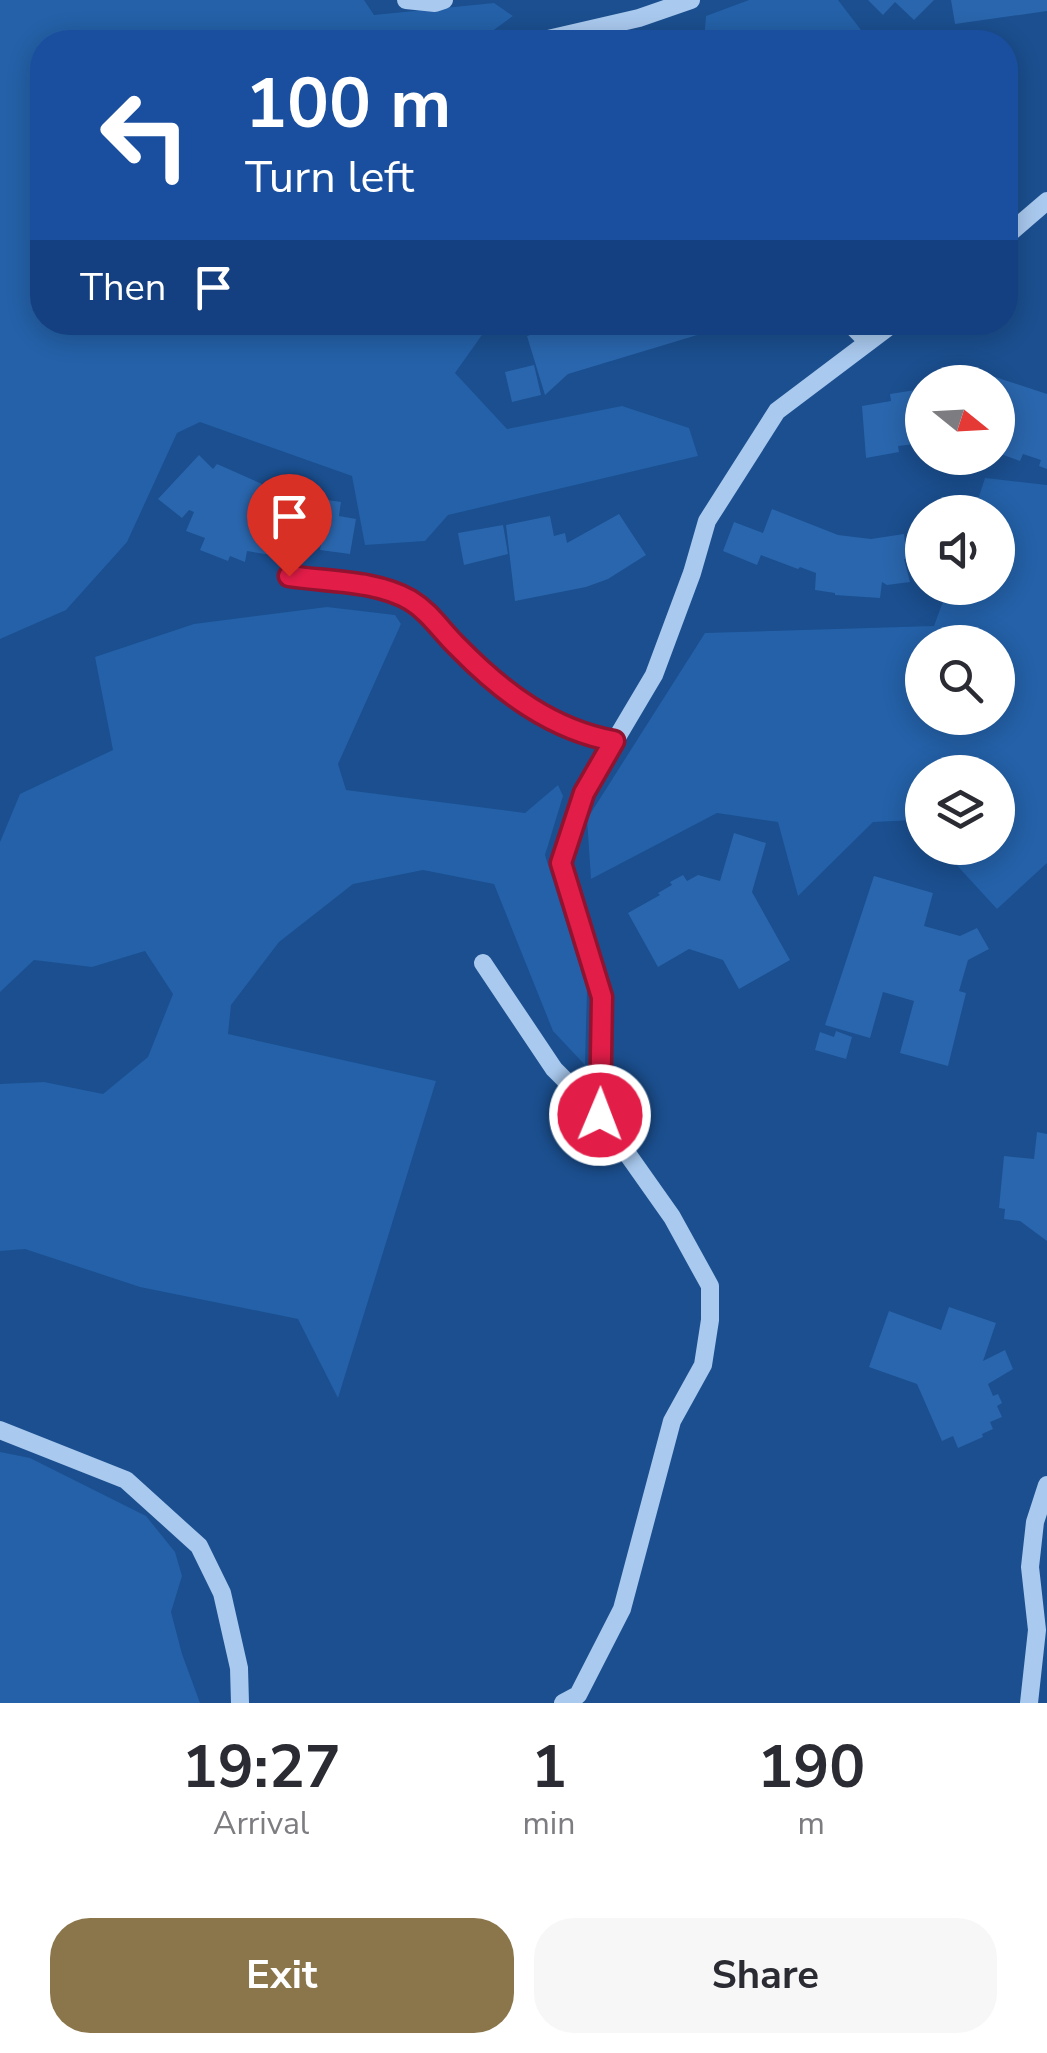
<!DOCTYPE html>
<style>
body{margin:0;font-family:"Nunito Sans",sans-serif;background:#f7f7f7;color:#2b2b33;height:100vh;display:flex;flex-direction:column;font-size:38px;white-space:nowrap}
*{box-sizing:border-box;margin:0}
p{font-size:32px;color:#7c7c81}
.icon{flex:none;width:55px;height:55px;fill:none;stroke:currentColor;stroke-width:2;stroke-linecap:round;stroke-linejoin:round}
.map{position:relative;height:1703px;overflow:hidden}
.details{display:flex;flex-direction:column;background:#fff;flex:1}
.details>*{flex:none}
.banner{position:absolute;left:30px;top:30px;width:988px;height:305px;border-radius:40px;box-shadow:0 5px 25px #0003;background:#1a4fa0;color:#fff;overflow:hidden}
.needle{width:65px;rotate:108deg}
.fabs{position:absolute;left:905px;top:365px;display:grid;gap:20px}
.fabs a{display:grid;place-items:center;width:110px;height:110px;border-radius:50%;background:#fff;box-shadow:0 5px 25px #0003;font-size:50px}
.pin{position:absolute;display:grid;place-items:center;width:85px;height:85px;color:#fff;margin:-102px -42px;border-radius:50% 50% 50% 0;rotate:-45deg;box-shadow:0 0 10px #0007}
.pin .icon{rotate:45deg}
.me{position:absolute;width:110px;margin:-55px;rotate:1deg;stroke-linejoin:round;filter:drop-shadow(0 0 8px #0008)}
.turn{display:flex;align-items:center;gap:35px;height:210px;padding:0 50px;font-size:45px}
.turn .icon{width:130px;height:130px;stroke-width:2.5}
.turn b{display:block;font-size:70px;line-height:85px}
.then{display:flex;align-items:center;height:95px;padding:0 50px;background:#0003;gap:20px;font-size:38px}
.eta{display:flex;justify-content:space-evenly;align-items:center;height:170px;text-align:center}
.eta b{font-size:60px;font-weight:700;line-height:70px}
.cta{display:flex;gap:20px;margin-top:auto;padding:20px 50px}
.cta a{flex:1;height:115px;border-radius:40px;background:#8a764a;color:#fff;font-size:40px;font-weight:700;line-height:115px;text-align:center}
.cta a+a{background:#f7f7f7;color:#2b2b33}
.map>svg:first-child{display:block}
.green{fill:#2461a8;fill-rule:evenodd}
.building{fill:#2a66ad}
.lines{fill:none;stroke-linecap:round;stroke-linejoin:round}
.minor{stroke:#a9c9ee;stroke-width:18}
.route-casing{stroke:#92132f;stroke-width:25}
.route{stroke:#e11d48;stroke-width:18}
</style>
<div class="map">
<svg width="1047" height="1703" viewBox="0 0 1047 1703">
<rect width="100%" height="100%" fill="#1b4f8f"/>
<g class="green">
<polygon points="0,0 364,0 374,15 494,3 513,16 477,42 42,42 42,322 290,322 303,327 313,322 496,323 489,325 455,373 507,429 622,406 689,428 698,456 448,515 425,541 365,545 352,476 200,422 177,433 127,542 66,610 0,639"/>
<polygon points="749,0 838,0 861,30 853,42 704,42 706,16"/>
<path d="M985,478L1047,485V863L997,909L941,848H998V772H922V827L915,820L873,822L798,896L778,822L717,813L591,879L587,819L705,633L934,626L948,588H998V512H974ZM922,642H998V718H922Z"/>
<polygon points="327,607 395,615 401,624 338,764 346,790 525,813 558,785 563,796 545,855 587,990 585,1065 553,1031 494,884 423,870 353,884 279,942 231,1005 228,1034 436,1081 338,1398 298,1319 140,1287 25,1249 0,1251 0,1084 44,1082 103,1094 148,1057 173,994 145,951 92,967 34,960 0,992 0,842 20,794 113,750 95,657 194,624"/>
<polygon points="0,1452 30,1458 146,1516 175,1552 182,1576 171,1612 182,1654 200,1703 0,1703"/>
</g>
<g class="building">
<polygon points="868,0 934,0 914,20 895,2 883,15"/>
<polygon points="951,0 1047,0 1047,11 955,24"/>
<polygon points="571,322 573,330 595,322 737,323 568,374 545,395 527,336"/>
<polygon points="534,365 541,395 512,402 505,372"/>
<polygon points="977,371 1047,394 1047,469 1039,466 1041,460 1023,454 1020,461 998,453 998,382 926,382 925,379"/>
<polygon points="922,389 922,433 914,434 915,444 898,446 899,452 866,458 862,406 891,401 890,394"/>
<polygon points="199,455 213,469 217,464 262,484 259,490 341,502 339,516 356,519 350,554 320,550 322,540 308,538 309,530 289,527 284,557 247,551 245,562 230,556 228,561 200,550 205,538 186,531 194,512 189,510 182,518 158,499"/>
<polygon points="772,509 838,535 871,539 904,534 907,559 904,559 910,582 887,585 882,582 880,598 835,595 835,593 815,590 816,573 800,567 798,569 761,555 757,565 723,551 734,522 763,533"/>
<polygon points="619,514 646,555 608,579 586,587 515,601 506,525 550,516 554,536 565,533 567,543"/>
<polygon points="503,525 508,554 464,565 458,533"/>
<polygon points="734,833 766,843 752,892 790,960 739,989 723,960 689,949 658,967 628,913 660,895 658,893 672,885 670,882 683,875 687,881 698,875 720,881"/>
<polygon points="874,876 933,893 924,926 960,936 977,928 989,949 968,960 959,991 966,993 948,1066 900,1053 914,1001 883,992 870,1038 825,1025"/>
<polygon points="836,1031 852,1037 846,1059 815,1050 820,1032 834,1037"/>
<polygon points="1037,1132 1047,1134 1047,1241 1020,1221 1004,1219 1005,1209 999,1208 1004,1156 1034,1159"/>
<polygon points="949,1307 996,1323 983,1361 1005,1350 1013,1369 988,1384 993,1396 998,1394 1002,1403 997,1406 1002,1417 990,1422 993,1429 982,1434 983,1437 958,1448 953,1436 942,1441 917,1384 869,1367 889,1311 941,1330"/>
</g>
<g class="lines">
<g class="minor">
<polyline points="406,0 435,3 444,0"/>
<polyline points="535,42 639,18 691,0"/>
<polyline points="1005,237 1047,201"/>
<polyline points="848,322 868,342"/>
<path d="M289,577C328,581 375,580 410,600C430,612 442,632 459,648C503,693 552,730 614,741"/>
<polyline points="483,963 554,1069 600,1115"/>
<polyline points="0,1430 126,1480 199,1546 222,1593 239,1668 240,1703"/>
<polyline points="563,1703 578,1695 622,1609 672,1421 703,1365 710,1320 710,1286 672,1217 600,1115 602,997 561,863 584,793 654,675 692,573 707,521 777,411 895,322"/>
<polyline points="1029,1703 1037,1630 1030,1567 1035,1522 1047,1485"/>
</g>
</g>
<g class="lines">
<defs>
<path id="route" d="M289,576C328,582 375,580 410,600C430,612 442,632 459,648C503,693 553,730 614,741L584,793L561,863L602,997L600,1115"/>
</defs>
<use href="#route" class="route-casing"/>
<use href="#route" class="route"/>
</g>
</svg>
<div class="fabs">
<a><svg class="needle" viewBox="-14 -14 28 28"><path d="M0-13l5 13h-10z" fill="#e53935"/><path d="M0 13l5-13h-10z" fill="#7c7c81"/></svg></a>
<a><svg class="icon" aria-label="sound" viewBox="0 0 24 24"><path d="M4 9h4l5-4v14l-5-4H4zM17 9q2 3 0 6"/></svg></a>
<a><svg class="icon" aria-label="search" viewBox="0 0 24 24"><circle cx="10" cy="10" r="6"/><path d="M15 15l6 6"/></svg></a>
<a><svg class="icon" aria-label="layers" viewBox="0 0 24 24"><path d="M12 4l9 5-9 5-9-5zM3 14l9 5 9-5"/></svg></a>
</div>
<div class="pin" style="left:289px;top:576px;background:#d93025"><svg class="icon" aria-label="arrive" viewBox="0 0 24 24"><path d="M6 21V4h12l-3 4 3 4H6"/></svg></div>
<svg class="me" style="left:600px;top:1115px" viewBox="-20 -20 40 40"><circle r="17" fill="#e11d48" stroke="#fff" stroke-width="3"/><path d="M0-11L8 9 0 5-8 9z" fill="#fff"/></svg>
<div class="banner">
<div class="turn"><svg class="icon" aria-label="left" viewBox="0 0 24 24"><path d="M17 20v-9H6M10 6l-5 5 5 5"/></svg><div><b>100 m</b>Turn left</div></div>
<div class="then">Then<svg class="icon" aria-label="arrive" viewBox="0 0 24 24"><path d="M6 21V4h12l-3 4 3 4H6"/></svg></div>
</div>
</div>
<section class="details">
<div class="eta">
<div><b>19:27</b><p>Arrival</p></div>
<div><b>1</b><p>min</p></div>
<div><b>190</b><p>m</p></div>
</div>
<div class="cta"><a>Exit</a><a>Share</a></div>
</section>
